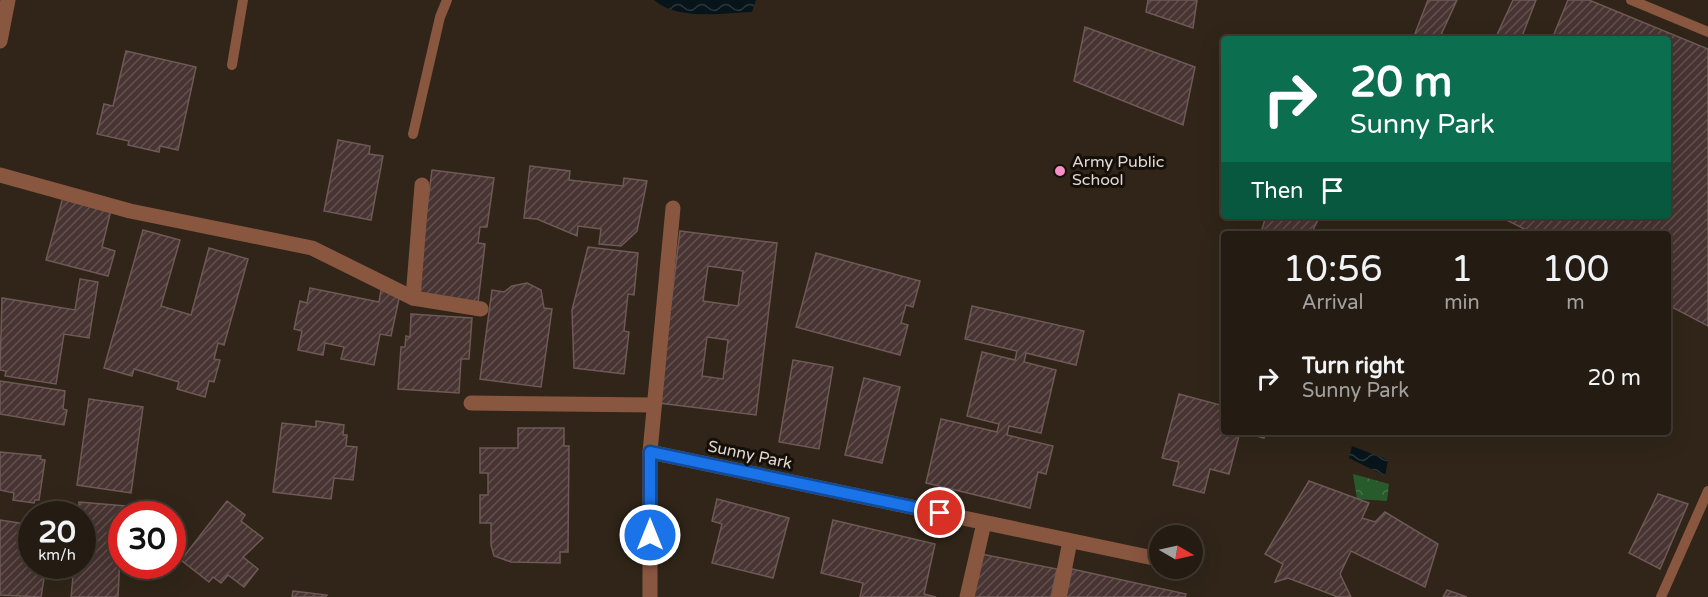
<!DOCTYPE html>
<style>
body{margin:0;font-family:"Varela Round",sans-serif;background:#2c251b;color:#f1f3f6;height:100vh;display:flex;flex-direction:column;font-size:22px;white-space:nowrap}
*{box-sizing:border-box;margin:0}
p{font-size:20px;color:#a3a19f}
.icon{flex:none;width:33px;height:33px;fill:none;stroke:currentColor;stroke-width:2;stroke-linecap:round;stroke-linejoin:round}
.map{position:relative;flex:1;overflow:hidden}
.panel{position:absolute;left:1221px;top:231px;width:450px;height:204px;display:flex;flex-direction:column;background:#241c12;border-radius:6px;box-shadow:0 6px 24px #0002,0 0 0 2px #413a32}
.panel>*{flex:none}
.banner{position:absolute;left:1221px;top:36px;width:450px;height:183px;border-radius:6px;box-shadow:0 6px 24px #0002,0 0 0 2px #413a32;background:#0b6e4f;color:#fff;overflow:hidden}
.needle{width:39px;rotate:99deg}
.buttons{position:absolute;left:1149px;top:525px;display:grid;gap:12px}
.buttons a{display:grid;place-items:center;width:54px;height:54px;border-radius:50%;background:#241c12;box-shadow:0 6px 24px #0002,0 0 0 2px #413a32;font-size:30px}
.speed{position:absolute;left:18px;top:501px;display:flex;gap:12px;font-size:30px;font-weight:700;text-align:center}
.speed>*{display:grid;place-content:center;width:78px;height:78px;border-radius:50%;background:#241c12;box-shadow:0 6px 24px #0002,0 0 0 2px #413a32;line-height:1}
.speed small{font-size:15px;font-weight:400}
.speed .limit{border:9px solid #d22;background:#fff;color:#111}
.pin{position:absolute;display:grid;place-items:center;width:51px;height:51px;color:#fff;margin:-26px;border:3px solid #fff;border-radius:50%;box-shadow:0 2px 6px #0007}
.me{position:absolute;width:66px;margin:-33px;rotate:0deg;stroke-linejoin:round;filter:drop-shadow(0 0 4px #0008)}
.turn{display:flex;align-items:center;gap:21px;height:126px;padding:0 30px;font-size:27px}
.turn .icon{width:78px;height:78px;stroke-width:2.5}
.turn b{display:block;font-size:42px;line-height:51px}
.then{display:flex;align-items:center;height:57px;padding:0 30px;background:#0003;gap:12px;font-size:22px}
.eta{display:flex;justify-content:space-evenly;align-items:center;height:102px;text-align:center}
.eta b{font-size:36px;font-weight:600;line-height:42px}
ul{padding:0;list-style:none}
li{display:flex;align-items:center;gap:18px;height:90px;padding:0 30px}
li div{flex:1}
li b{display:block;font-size:22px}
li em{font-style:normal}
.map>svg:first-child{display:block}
.forest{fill:url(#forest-crowns)}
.water{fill:url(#water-waves)}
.building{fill:url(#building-hatch);stroke:#6e5957;stroke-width:1.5;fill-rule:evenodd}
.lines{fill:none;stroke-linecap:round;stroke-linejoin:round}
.lane{stroke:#89563f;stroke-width:10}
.street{stroke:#89563f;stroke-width:15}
.route-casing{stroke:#114b97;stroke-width:15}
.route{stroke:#1a73e8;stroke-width:10}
.poi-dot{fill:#fa8fc7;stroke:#140f09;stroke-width:2}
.labels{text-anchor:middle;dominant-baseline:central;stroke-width:6;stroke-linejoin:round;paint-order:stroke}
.poi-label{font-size:16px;fill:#e2dad2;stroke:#140f09;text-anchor:start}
.street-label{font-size:16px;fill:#e2dad2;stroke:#140f09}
</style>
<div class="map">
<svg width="1708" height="597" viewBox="0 0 1708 597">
<defs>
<pattern id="forest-crowns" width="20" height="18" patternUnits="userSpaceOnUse" patternTransform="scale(1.5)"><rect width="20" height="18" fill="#285b2b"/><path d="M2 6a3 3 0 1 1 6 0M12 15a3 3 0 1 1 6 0" fill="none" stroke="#477249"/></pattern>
<pattern id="water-waves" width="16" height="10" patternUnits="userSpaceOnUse" patternTransform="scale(1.5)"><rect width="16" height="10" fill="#07141a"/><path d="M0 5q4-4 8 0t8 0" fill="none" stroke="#2b363a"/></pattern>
<pattern id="building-hatch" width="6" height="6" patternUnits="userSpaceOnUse" patternTransform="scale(1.5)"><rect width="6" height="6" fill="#483432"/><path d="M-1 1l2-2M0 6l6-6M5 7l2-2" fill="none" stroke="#62514f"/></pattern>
</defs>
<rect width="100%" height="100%" fill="#302518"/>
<polygon class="forest" points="1353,474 1389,484 1387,501 1357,499"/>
<g class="water">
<path d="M654,0H756L752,12C722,13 678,21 654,0Z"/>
<polygon points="1352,446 1388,460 1385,476 1349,458"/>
</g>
<g class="building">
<polygon points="1148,0 1197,0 1193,28 1146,12"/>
<polygon points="1428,0 1457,0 1439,39 1413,39"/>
<polygon points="1513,0 1536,0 1521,39 1495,39"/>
<polygon points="1568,0 1589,0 1708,49 1708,326 1668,305 1668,234 1534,234 1499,216 1668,216 1668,39 1552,39"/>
<polygon points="1085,27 1195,67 1183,125 1074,81"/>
<polygon points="126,51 196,67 178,150 160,146 159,152 128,145 129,141 97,134 104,104 113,106"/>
<polygon points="338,140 370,146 369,154 383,156 371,220 324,211"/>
<polygon points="530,166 570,171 569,180 623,186 624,178 647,181 637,231 621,246 599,244 601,229 578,226 577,236 537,219 524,218"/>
<polygon points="432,170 494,178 487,227 480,227 478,243 485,244 478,303 416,295"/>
<polygon points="63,197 111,210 102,247 115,251 108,276 46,260"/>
<polygon points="1266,216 1320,216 1311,234 1272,234 1262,229"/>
<polygon points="143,230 180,240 161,306 191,315 209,248 248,259 224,345 218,343 214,359 220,360 214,382 209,381 205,397 177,389 179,382 134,369 132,376 104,368"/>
<path d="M680,231L777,243L756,415L659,403ZM708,266L743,271L738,306L703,301ZM707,337L728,340L723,379L702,376Z"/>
<polygon points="588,247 638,253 634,295 628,294 624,331 629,332 624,374 574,368 572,310"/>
<polygon points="816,253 920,281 913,307 906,305 901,323 908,325 900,355 796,327"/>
<polygon points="80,279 98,282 89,338 64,334 56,384 5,376 6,371 0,370 2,298 75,310"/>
<polygon points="527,283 541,290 544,308 552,309 541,387 480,379 492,290 504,292 512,286"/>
<polygon points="310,288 379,302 381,290 400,294 391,336 380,334 374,365 341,359 344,347 325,343 323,355 298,350 302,331 294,329 300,301 307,303"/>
<polygon points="972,306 1084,331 1076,365 1026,353 1024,362 1056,370 1041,433 1009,426 1007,435 1053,446 1046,474 1038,472 1030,508 926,483 941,419 997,432 999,424 967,416 982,352 1015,360 1017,351 965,339"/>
<polygon points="411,314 472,318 469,359 461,359 459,393 398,389 401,347 405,347 406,336 410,337"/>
<polygon points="793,360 833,367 819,449 779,442"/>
<polygon points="864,378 900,387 882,463 845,455"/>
<polygon points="0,381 65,391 63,409 67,410 64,425 0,414"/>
<polygon points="1179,394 1224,406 1224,432 1240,432 1229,474 1210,469 1204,493 1173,485 1179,462 1162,458"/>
<polygon points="89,399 143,407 131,493 77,485"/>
<polygon points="316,421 344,425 343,435 347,435 346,446 357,447 353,480 334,478 331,499 273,492 282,423 316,427"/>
<polygon points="518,428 564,428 564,446 569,446 568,552 560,552 560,563 511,562 494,556 491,545 491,523 480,523 480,495 488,495 488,473 480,473 480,448 518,448"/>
<polygon points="1242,432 1266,432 1264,438"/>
<polygon points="0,452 41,456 40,459 45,460 39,500 35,500 34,503 13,500 14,493 0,490"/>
<polygon points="1309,481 1369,503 1362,518 1375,522 1385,512 1438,544 1425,587 1351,551 1340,574 1351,597 1338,597 1288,578 1275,582 1283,564 1265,554"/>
<polygon points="1658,494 1688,504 1660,569 1629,553"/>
<polygon points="717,499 789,518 773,578 712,563 722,524 712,521"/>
<polygon points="227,501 245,515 241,521 263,538 243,557 258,569 244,587 228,575 221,583 213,577 209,582 181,560"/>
<polygon points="79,502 126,506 125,514 122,514 118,597 71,597 74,566 82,566 82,514 78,514"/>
<polygon points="0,520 32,525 32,566 46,566 41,597 0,595"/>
<polygon points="833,520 935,544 924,594 936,597 860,597 863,583 821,573"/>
<polygon points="981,554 1057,569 1051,597 973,597"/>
<polygon points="1072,569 1186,594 1185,597 1066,597"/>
<polygon points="1447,590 1467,597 1443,597"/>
<polygon points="293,591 327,595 326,597 292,597"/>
</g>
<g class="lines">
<g class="lane">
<polyline points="1631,0 1708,32"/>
<polyline points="232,65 243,0"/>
<polyline points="413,134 440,17 447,0"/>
<polyline points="1661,597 1708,491"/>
</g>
<g class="street">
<polyline points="0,41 8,0"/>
<polyline points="0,175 130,211 312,248 413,298"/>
<polyline points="422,185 413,298 481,309"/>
<polyline points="471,403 654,405"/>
<polyline points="650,452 673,208"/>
<polyline points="650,597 650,452 1158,559"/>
<polyline points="967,597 984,523"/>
<polyline points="1059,597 1070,541"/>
</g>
</g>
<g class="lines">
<defs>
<polyline id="route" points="650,535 650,452 940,513"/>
</defs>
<use href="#route" class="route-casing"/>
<use href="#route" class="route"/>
</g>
<circle class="poi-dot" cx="1060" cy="171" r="6"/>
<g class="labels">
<g class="poi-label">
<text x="1072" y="162">Army Public<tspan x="1072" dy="18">School</tspan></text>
</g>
<g class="street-label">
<text transform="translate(750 455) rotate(12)">Sunny Park</text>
</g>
</g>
</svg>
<div class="buttons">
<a><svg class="needle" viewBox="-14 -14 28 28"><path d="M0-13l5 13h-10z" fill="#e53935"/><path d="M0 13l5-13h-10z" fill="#a3a19f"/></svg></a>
</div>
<div class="speed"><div>20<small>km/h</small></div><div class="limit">30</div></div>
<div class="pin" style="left:940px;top:513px;background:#d93025"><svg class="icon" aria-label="arrive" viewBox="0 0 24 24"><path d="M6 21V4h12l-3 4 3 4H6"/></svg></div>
<svg class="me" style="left:650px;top:535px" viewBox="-20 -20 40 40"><circle r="17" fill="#1a73e8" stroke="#fff" stroke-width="3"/><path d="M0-11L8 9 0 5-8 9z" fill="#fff"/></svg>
<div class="banner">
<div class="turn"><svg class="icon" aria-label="right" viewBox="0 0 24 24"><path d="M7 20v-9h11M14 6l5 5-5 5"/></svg><div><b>20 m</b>Sunny Park</div></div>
<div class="then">Then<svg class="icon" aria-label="arrive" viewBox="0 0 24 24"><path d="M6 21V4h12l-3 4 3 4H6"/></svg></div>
</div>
<section class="panel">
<div class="eta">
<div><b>10:56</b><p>Arrival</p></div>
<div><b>1</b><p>min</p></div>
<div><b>100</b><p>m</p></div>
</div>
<ul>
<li><svg class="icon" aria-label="right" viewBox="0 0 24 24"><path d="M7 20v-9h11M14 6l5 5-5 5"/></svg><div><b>Turn right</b><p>Sunny Park</p></div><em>20 m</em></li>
</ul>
</section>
</div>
